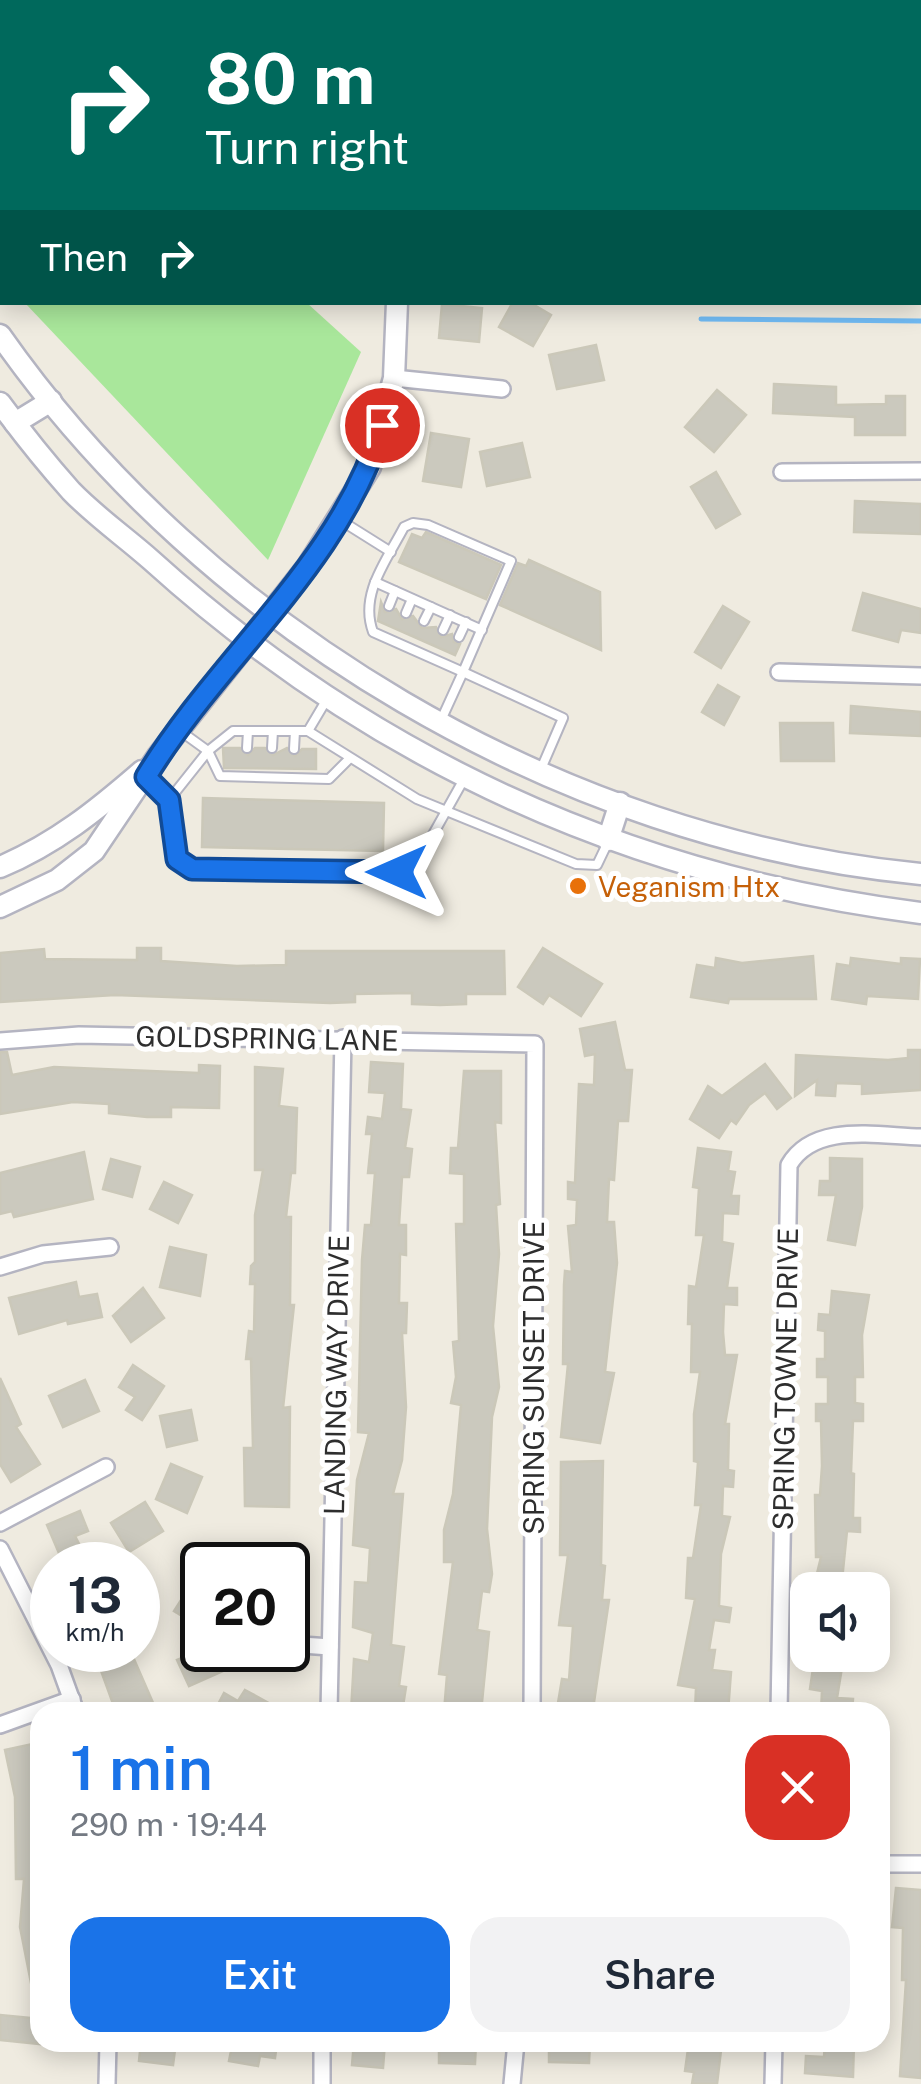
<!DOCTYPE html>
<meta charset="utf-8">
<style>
body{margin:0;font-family:"Public Sans",sans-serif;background:#f2f2f3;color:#1f2937;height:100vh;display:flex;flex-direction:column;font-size:38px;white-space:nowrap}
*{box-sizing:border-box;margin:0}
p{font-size:32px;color:#747a83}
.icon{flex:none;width:55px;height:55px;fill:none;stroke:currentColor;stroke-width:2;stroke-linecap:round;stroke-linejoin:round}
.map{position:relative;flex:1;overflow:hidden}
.panel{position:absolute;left:30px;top:1702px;width:860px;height:350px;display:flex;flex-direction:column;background:#fff;border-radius:30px;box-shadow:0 5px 25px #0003}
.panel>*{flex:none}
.hud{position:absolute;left:0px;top:0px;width:922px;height:305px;box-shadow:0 5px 25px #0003;background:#00695c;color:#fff;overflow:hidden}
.fabs{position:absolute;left:790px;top:1572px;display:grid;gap:20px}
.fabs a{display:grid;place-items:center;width:100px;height:100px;border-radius:20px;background:#fff;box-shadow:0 5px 25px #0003;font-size:50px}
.speed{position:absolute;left:30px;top:1542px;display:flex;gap:20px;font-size:50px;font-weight:700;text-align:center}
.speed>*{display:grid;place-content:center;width:130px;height:130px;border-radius:50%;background:#fff;box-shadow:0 5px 25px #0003;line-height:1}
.speed small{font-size:25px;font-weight:400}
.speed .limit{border:5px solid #111;border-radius:15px;background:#fff;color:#111}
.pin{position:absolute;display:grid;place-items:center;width:85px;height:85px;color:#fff;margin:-42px;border:5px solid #fff;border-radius:50%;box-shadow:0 2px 10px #0007}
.me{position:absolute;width:110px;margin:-55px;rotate:270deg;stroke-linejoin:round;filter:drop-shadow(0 0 8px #0008)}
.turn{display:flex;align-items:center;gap:35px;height:210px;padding:0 40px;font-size:45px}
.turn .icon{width:130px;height:130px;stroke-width:2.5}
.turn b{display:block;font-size:70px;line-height:85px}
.then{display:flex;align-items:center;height:95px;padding:0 40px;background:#0003;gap:20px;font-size:38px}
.round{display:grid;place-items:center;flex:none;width:105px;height:105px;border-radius:30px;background:#f2f2f3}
.head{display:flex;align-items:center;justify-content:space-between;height:170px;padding:0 40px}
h1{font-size:60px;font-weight:600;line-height:75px;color:#1a73e8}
.cta{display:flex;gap:20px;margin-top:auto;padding:20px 40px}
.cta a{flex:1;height:115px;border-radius:30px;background:#1a73e8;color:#fff;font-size:40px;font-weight:600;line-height:115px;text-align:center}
.cta a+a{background:#f2f2f3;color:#1f2937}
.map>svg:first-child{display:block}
.green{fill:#a9e79b}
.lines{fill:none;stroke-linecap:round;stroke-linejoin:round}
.stream{stroke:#71bbf4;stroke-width:5}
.building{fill:#cbc9be;stroke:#cbc8b9;stroke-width:2.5}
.lane-casing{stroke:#b4b4c1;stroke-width:12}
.street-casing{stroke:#b4b4c1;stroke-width:20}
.secondary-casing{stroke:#b4b4c1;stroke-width:25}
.lane{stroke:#fff;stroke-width:8}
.street{stroke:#fff;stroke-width:15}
.secondary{stroke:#fff;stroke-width:20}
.route-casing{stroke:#114b97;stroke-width:25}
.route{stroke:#1a73e8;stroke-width:18}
.food-dot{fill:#e8710a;stroke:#fff;stroke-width:4}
.labels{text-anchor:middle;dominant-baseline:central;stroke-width:10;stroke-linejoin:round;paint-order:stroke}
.food-label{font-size:28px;fill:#c56008;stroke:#fff;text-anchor:start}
.street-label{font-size:28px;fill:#2e2e2e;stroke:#fff}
</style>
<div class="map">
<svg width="921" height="2084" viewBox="0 0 921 2084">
<rect width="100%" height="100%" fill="#efebe0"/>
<polygon class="green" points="25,303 307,303 361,352 268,560"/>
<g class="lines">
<polyline class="stream" points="701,319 921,321"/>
</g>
<g class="building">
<polygon points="513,302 529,302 551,315 533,346 499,327"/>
<polygon points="442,304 482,308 479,342 439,338"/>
<polygon points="596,345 604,380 557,389 549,355"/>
<polygon points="774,384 836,387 836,405 886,404 886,396 905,396 905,435 855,435 855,417 773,413"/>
<polygon points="717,390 746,415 714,452 685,427"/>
<polygon points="431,433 469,439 461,487 423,481"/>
<polygon points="522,443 530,477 487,486 480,452"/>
<polygon points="716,472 740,514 716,528 691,487"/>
<polygon points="855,501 921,504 921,534 854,532"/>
<polygon points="426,532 501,565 486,599 399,562 412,534 422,538"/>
<polygon points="529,560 600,592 601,650 500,605 518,563 526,566"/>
<polygon points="863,593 921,609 921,633 901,630 898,642 853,630"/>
<polygon points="381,602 385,612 396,609 402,619 413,616 422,628 436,627 441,637 452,634 454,642 460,644 455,655 378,621"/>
<polygon points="723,606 749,622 721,668 695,652"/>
<polygon points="718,685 739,697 724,725 702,712"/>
<polygon points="851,706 921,712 921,736 850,733"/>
<polygon points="780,723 833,723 834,761 781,761"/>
<polygon points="223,748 240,748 248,755 255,748 265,748 273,755 287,748 295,756 302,749 316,749 316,769 224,768"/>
<polygon points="203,798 384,803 383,851 202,847"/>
<polygon points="137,948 161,948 161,961 237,966 286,965 286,951 504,951 505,994 466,994 466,1004 440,1005 412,1004 412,993 355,994 355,1002 330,1003 115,995 0,1002 0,953 44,949 45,959 137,960"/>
<polygon points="543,948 602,984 581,1016 549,995 543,1004 518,987"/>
<polygon points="813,956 816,999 729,999 728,1003 691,997 697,965 715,968 716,958 742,963"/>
<polygon points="851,958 901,964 901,958 920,959 918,999 867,996 866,1004 832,999 837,964 850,966"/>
<polygon points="615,1022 625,1070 632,1070 628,1121 618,1121 614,1180 609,1179 607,1222 614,1222 617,1263 605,1372 614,1373 600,1443 561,1437 568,1364 563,1364 564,1285 565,1271 572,1272 568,1226 576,1225 577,1200 568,1199 568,1182 575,1183 579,1084 594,1085 595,1054 585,1056 580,1029"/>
<polygon points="908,1050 921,1050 921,1090 862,1094 862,1084 836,1083 835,1096 816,1095 817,1080 795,1096 796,1055 888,1060 908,1058"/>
<polygon points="0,1052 7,1052 12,1075 54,1067 199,1073 199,1065 220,1066 219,1108 171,1107 171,1117 147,1117 109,1113 109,1104 73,1102 0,1114"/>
<polygon points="371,1062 403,1064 401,1109 411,1110 405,1148 412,1149 409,1177 402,1177 399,1225 406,1225 406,1255 400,1254 399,1303 407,1303 406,1333 402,1333 406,1407 402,1460 393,1494 403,1494 391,1645 404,1647 399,1686 406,1687 402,1712 351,1712 354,1659 369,1662 373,1633 353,1627 355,1582 368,1583 370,1548 353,1545 357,1480 369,1433 358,1432 362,1260 365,1225 371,1225 375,1173 368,1173 372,1134 366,1134 368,1117 382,1119 385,1093 369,1092"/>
<polygon points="765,1064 791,1098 777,1109 765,1093 749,1105 736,1124 731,1120 719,1138 690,1119 708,1086 722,1096"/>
<polygon points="255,1067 283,1069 279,1106 297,1108 295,1173 291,1173 286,1217 291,1217 290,1305 294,1305 283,1408 290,1407 289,1507 245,1506 244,1448 253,1448 251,1359 246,1359 249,1331 254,1332 255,1284 250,1284 251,1266 255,1262 255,1215 263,1170 255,1170"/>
<polygon points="464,1071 501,1071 501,1123 495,1122 500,1204 496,1205 499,1254 493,1326 499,1387 492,1417 487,1529 492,1574 489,1592 482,1591 477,1630 489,1632 481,1712 444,1712 447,1675 439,1674 453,1562 444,1562 444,1530 453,1494 461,1405 451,1403 456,1377 453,1342 459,1341 456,1224 464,1224 464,1174 450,1173 451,1148 458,1148"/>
<polygon points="698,1148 731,1152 728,1171 735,1172 731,1196 739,1196 738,1214 723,1213 722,1242 733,1244 727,1288 737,1288 737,1305 724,1304 723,1332 725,1355 737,1355 725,1424 729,1424 728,1470 734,1471 733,1487 723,1486 722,1516 730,1517 721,1554 719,1606 731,1608 729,1622 714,1620 709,1650 715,1650 712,1670 731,1672 728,1712 695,1712 696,1688 678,1685 695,1599 686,1598 688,1558 693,1558 701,1505 695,1505 698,1462 694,1461 694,1414 700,1372 691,1372 692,1324 688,1324 689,1286 696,1287 704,1235 696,1235 699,1188 693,1187"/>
<polygon points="84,1152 93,1199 14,1217 12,1211 0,1214 0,1173"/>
<polygon points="830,1158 862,1159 862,1207 855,1245 828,1240 836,1195 819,1195 820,1181 830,1181"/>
<polygon points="111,1159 140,1167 132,1197 103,1189"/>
<polygon points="164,1182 192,1195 178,1223 150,1209"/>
<polygon points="170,1247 206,1255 200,1296 160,1287"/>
<polygon points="76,1282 79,1297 97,1294 102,1317 68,1324 67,1320 19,1334 9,1298"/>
<polygon points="143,1288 164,1318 131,1342 113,1316"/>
<polygon points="832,1291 869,1295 862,1335 863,1377 855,1377 855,1403 863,1404 863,1421 853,1421 851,1473 854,1474 853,1518 860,1518 860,1532 847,1531 841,1590 813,1590 821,1557 816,1557 815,1495 820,1495 822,1466 821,1421 816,1421 816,1404 828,1404 828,1377 817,1377 817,1359 825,1359 825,1331 818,1330 819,1314 830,1315"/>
<polygon points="133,1365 164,1386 142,1420 126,1410 135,1397 119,1387"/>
<polygon points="0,1378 21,1424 16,1427 40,1464 11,1482 0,1464"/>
<polygon points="85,1380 99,1411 63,1427 49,1396"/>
<polygon points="191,1410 197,1440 167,1447 160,1416"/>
<polygon points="603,1461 601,1565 605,1566 602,1600 609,1600 593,1709 558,1703 562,1679 569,1680 573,1626 559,1625 568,1555 560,1555 561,1462"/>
<polygon points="171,1464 202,1477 187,1513 156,1499"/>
<polygon points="145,1502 163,1531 129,1552 111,1523"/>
<polygon points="80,1511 88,1531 75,1536 90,1565 64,1565 47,1525"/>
<polygon points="202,1582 202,1628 174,1611 183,1597 191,1602"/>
<polygon points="108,1650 130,1650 157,1712 116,1712 95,1654"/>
<polygon points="202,1650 209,1650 214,1660 220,1657 225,1670 189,1686 177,1660"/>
<polygon points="815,1655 844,1655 837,1698 853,1699 852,1712 821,1712 822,1691 810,1689"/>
<polygon points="245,1690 285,1712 214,1712 224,1693 238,1701"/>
<polygon points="37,1743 40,1993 33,1993 20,1927 24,1879 16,1879 15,1797 5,1750"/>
<polygon points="896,1888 921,1890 921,2078 900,2076 906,1980 902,1980 903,1928 892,1927"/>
<polygon points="0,2015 40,2019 40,2044 0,2040"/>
<polygon points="141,2042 176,2042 173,2065 139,2061"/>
<polygon points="226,2042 277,2042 275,2058 260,2056 258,2066 229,2061 231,2051 225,2050"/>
<polygon points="354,2042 385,2042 383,2068 352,2065"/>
<polygon points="439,2042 476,2042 475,2064 439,2063"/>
<polygon points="549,2042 590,2042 589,2063 549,2062"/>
<polygon points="689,2042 722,2042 717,2084 692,2084 694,2072 685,2071"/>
<polygon points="825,2042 854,2042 853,2077 805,2073 806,2056 824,2057"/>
</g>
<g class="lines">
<defs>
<g id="lane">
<polyline points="340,520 391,552"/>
<path d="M413,523L428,525L511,561L463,672L373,632C359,594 387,560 404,527Z"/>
<polyline points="375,582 482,630"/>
<polyline points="389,606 395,591"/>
<polyline points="406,613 412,599"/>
<polyline points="424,621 431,607"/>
<polyline points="443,630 450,615"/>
<polyline points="459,637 466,622"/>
<polyline points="442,718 463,672 563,718 541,769"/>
<polyline points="179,730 208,751 233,731 308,731 327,699"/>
<polyline points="308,731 417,799 576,864 597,865 607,844"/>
<polyline points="247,748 248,731"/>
<polyline points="272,748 273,731"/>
<polyline points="294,749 295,731"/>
<polyline points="146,777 169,800 177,859 192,869 397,872 422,854 464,779"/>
<polyline points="169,800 208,751 220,776 329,779 349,759"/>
</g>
<g id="street">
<polyline points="762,0 767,2"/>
<polyline points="920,163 921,163"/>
<polyline points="394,378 502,389"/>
<polyline points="782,472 921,471"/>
<polyline points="779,672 921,676"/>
<polyline points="0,1041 79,1035 535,1044 532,1712"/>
<polyline points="0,1267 43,1254 110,1247"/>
<polyline points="0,1523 106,1467"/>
<polyline points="0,1549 59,1665 76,1712"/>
<polyline points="288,1644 330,1647"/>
<polyline points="329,1712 343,1038"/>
<path d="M779,1712L789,1165C814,1122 877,1136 921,1137"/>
<polyline points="0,1725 72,1699"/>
<polyline points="880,1864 921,1864"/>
<polyline points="107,2084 108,2042"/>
<polyline points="322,2084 322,2042"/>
<polyline points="512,2084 516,2042"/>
<polyline points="773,2084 774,2042"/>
</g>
<g id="secondary">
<polyline points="516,2 521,0"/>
<path d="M0,335C206,629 562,840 921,874"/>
<path d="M0,403C22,433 46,463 71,491C95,516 125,537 151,560C371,759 627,876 921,913"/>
<polyline points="15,423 51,401"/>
<polyline points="608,840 620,803"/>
<path d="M0,867C55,844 97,810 142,771"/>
<polyline points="0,907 57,880 94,851 158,756 308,566 370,467 394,378 397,302"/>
</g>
</defs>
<use href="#lane" class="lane-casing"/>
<use href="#street" class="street-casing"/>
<use href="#secondary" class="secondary-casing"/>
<use href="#lane" class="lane"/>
<use href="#street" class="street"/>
<use href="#secondary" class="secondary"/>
</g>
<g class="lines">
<defs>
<path id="route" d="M382,425C341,564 219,656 146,777L169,800L177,859L192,869L397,872"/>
</defs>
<use href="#route" class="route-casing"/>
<use href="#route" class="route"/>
</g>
<circle class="food-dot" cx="578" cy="886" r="10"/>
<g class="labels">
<g class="food-label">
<text x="598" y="886">Veganism Htx</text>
</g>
<g class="street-label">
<text transform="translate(267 1038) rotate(1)">GOLDSPRING LANE</text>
<text transform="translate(336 1375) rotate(-89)">LANDING WAY DRIVE</text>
<text transform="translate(533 1378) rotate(-90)">SPRING SUNSET DRIVE</text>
<text transform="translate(785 1379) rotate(-89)">SPRING TOWNE DRIVE</text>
</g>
</g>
</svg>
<div class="fabs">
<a><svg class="icon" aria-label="sound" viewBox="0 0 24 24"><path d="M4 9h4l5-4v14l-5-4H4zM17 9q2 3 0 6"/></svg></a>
</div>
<div class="speed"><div>13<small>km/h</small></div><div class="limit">20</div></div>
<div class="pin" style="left:382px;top:425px;background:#d93025"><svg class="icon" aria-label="arrive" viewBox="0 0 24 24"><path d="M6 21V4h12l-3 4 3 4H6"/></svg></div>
<svg class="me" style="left:397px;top:872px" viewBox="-20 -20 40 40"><path d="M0-17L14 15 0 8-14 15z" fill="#1a73e8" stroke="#fff" stroke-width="4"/></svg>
<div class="hud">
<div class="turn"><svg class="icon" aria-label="right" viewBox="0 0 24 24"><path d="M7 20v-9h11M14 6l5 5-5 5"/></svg><div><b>80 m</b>Turn right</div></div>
<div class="then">Then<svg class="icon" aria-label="right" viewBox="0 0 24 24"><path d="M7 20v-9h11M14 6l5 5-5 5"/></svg></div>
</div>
<section class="panel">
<div class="head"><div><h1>1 min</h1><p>290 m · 19:44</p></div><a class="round" style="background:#d93025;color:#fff"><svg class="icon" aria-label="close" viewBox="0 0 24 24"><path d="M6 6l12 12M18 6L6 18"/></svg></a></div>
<div class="cta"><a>Exit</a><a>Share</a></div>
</section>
</div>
